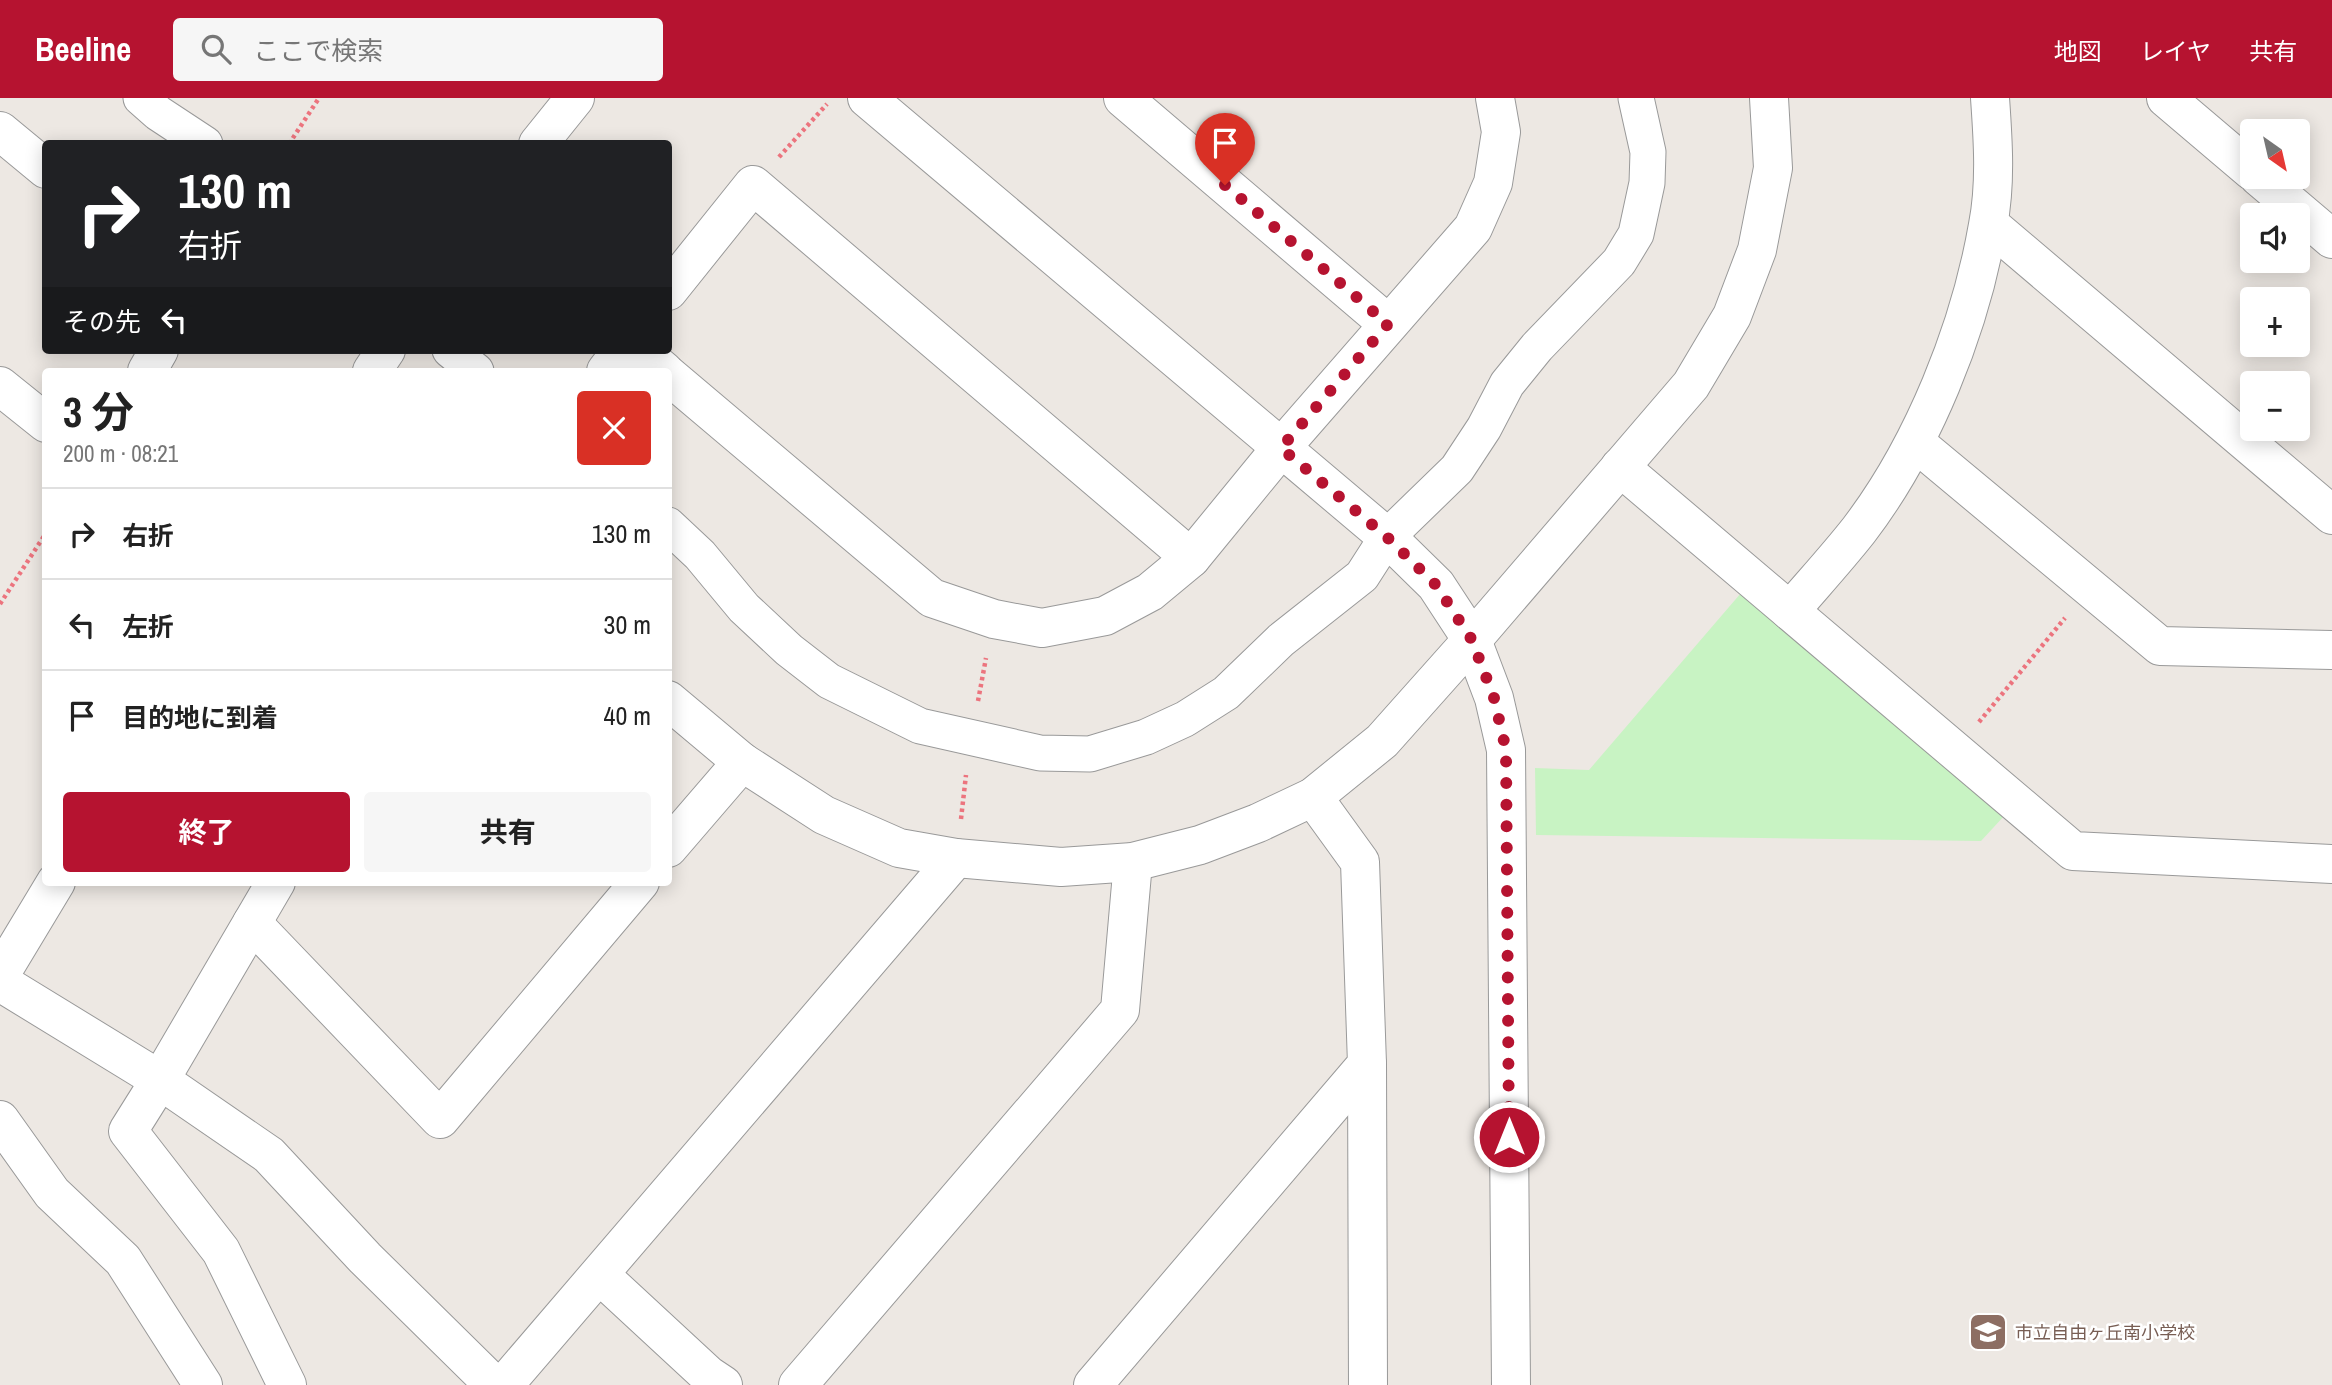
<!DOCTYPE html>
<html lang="ja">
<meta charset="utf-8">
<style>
body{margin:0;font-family:"Archivo Narrow","Noto Sans JP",sans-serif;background:#f6f6f6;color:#222;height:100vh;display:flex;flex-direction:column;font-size:26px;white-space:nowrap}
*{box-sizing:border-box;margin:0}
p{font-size:23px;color:#767676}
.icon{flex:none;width:38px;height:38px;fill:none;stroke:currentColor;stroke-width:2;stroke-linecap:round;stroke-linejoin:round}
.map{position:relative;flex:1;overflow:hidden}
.details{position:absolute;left:42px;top:270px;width:630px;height:518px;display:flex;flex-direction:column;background:#fff;border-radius:7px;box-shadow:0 4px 18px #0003}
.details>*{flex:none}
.guide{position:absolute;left:42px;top:42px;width:630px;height:214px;border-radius:7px;box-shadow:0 4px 18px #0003;background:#202124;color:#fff;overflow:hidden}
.needle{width:46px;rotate:146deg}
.tools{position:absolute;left:2240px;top:21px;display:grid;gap:14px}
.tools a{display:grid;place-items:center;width:70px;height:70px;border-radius:7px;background:#fff;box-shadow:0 4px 18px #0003;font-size:35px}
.pin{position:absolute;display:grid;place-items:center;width:60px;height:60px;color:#fff;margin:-72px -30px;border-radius:50% 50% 50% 0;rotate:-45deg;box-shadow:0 0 7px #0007}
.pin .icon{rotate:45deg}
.me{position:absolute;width:77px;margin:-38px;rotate:0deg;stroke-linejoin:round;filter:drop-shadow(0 0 5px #0008)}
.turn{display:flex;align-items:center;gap:24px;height:147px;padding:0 21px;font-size:32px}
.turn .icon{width:91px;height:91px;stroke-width:2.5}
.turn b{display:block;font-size:49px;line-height:60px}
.then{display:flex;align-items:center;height:66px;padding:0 21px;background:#0003;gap:14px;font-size:26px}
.round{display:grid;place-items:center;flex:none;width:74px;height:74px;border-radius:7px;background:#f6f6f6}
.summary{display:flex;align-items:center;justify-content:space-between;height:119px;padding:0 21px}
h1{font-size:42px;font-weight:700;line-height:52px}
.cta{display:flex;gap:14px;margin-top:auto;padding:14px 21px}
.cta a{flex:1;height:80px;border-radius:7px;background:#b61330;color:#fff;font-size:28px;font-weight:700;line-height:80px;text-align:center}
.cta a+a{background:#f6f6f6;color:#222}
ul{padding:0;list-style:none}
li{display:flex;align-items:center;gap:21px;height:91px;padding:0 21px;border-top:2px solid #e0e0e0}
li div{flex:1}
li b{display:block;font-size:26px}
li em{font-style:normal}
header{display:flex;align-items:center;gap:42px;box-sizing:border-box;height:98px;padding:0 35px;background:#b61330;color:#fff}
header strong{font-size:33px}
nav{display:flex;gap:38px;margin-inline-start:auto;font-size:24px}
.search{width:490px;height:63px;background:#f6f6f6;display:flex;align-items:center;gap:18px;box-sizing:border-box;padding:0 24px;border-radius:7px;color:#767676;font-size:26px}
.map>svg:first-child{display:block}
.park{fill:#c8f3c3}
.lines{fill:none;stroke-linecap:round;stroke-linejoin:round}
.pedestrian-casing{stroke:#999;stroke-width:37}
.minor-casing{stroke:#999;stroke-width:40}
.tertiary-casing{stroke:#999;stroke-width:40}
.path{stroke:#ec747e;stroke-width:4.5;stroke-dasharray:3.5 3.5;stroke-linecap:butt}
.pedestrian{stroke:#fff;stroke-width:35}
.minor{stroke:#fff;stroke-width:38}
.tertiary{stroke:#fff;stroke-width:38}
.route{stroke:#b61330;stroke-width:12;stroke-dasharray:0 21.6}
.labels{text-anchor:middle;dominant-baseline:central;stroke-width:5;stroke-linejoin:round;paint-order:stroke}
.education-label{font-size:18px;fill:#785e54;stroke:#fff;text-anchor:start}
</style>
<header>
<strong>Beeline</strong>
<div class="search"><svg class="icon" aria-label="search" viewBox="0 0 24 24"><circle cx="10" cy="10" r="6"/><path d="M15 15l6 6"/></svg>ここで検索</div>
<nav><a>地図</a><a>レイヤ</a><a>共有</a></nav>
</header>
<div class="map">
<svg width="2332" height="1287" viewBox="0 0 2332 1287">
<rect width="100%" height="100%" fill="#ede8e3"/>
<polygon class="park" points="1741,495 2005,717 1981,743 1536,737 1535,670 1589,672"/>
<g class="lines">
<defs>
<g id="pedestrian">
<polyline points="141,0 158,15 205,46"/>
<polyline points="450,252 476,273"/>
<polyline points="668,427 700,457 744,510 789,552 829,583 920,628 1040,655 1090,656 1146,639 1185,621 1226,595 1281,542 1362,478 1387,439 1457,371 1484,330 1507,286 1537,249 1619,164 1636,136 1647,85 1648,54 1636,0"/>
</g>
<g id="minor">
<polyline points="1123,0 1388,226"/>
<polyline points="2166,0 2252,73"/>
<polyline points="0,33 46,71"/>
<polyline points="2259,79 2332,141"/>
<polyline points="1989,126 2332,417"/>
<polyline points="668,193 753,87 1191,460"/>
<polyline points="639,252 664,273"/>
<polyline points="147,273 159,252"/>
<polyline points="606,273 622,252"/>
<polyline points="668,277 932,500 994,521 1042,530 1105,518 1150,494 1191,460 1281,350 1473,130 1493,85 1501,34 1495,0"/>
<polyline points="0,288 46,325"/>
<polyline points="1916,345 2160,548 2332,552"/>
<polyline points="1620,369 2073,753 2332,766"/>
<path d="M1790,513C1813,486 1837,460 1859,432C1923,348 1970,231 1988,127C1996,86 1993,42 1990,0"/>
<polyline points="668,602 742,664 824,717 899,750 956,760 1061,769 1133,764 1200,747 1258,725 1313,699 1382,643 1472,542 1691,287 1732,218 1757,152 1773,70 1769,0"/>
<polyline points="668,750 742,664"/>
<polyline points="276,784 160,982 128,1033 221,1153 287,1287"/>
<polyline points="252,825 440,1021 640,784"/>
<polyline points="0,884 160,982 269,1057 365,1160 494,1287"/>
<polyline points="1367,966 1368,1287"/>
<polyline points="0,1022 52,1095 123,1162 203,1287"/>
<polyline points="600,1177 708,1277 723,1287"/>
<polyline points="504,1287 956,760"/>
<polyline points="798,1287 1120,912 1133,764"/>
<polyline points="1093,1287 1367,966 1360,764 1313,699"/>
</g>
<g id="tertiary">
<polyline points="867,0 1387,439 1436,487 1472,542 1494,600 1506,652 1511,1287"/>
<polyline points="538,46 575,0"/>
<polyline points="372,273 386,252"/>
<polyline points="0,877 56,784"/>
</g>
</defs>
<use href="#pedestrian" class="pedestrian-casing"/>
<use href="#minor" class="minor-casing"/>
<use href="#tertiary" class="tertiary-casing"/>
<g class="path">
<polyline points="289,46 319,0"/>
<polyline points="779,59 827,6"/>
<polyline points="0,506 46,435"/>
<polyline points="978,603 986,560"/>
<polyline points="1979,624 2065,520"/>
<polyline points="961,721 966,677"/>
</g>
<use href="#pedestrian" class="pedestrian"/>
<use href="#minor" class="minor"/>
<use href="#tertiary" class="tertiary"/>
</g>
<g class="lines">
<polyline class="route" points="1225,87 1388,226 1281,350 1387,439 1436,487 1472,542 1494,600 1506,652 1509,1039"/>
</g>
<defs>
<symbol id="school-square" viewBox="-11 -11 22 22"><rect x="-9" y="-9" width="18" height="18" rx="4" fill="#8d6e63" stroke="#fff"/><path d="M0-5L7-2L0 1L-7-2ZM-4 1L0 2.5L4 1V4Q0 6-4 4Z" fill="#fff"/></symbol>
</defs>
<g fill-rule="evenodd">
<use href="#school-square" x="1966" y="1212" width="44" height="44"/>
</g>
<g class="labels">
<g class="education-label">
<text x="2015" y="1234">市立自由ヶ丘南小学校</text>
</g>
</g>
</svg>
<div class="tools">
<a><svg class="needle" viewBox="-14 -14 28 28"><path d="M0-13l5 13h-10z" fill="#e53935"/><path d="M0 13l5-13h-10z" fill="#767676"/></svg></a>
<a><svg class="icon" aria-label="sound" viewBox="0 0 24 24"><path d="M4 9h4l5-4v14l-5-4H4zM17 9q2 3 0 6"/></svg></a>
<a>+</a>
<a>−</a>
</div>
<div class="pin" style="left:1225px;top:87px;background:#d93025"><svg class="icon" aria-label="arrive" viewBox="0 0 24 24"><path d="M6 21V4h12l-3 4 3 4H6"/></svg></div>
<svg class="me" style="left:1509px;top:1039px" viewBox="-20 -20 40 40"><circle r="17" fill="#b61330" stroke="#fff" stroke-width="3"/><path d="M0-11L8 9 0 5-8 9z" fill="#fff"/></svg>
<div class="guide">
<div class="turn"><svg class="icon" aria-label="right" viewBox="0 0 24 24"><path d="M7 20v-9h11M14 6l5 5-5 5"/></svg><div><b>130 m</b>右折</div></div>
<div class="then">その先<svg class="icon" aria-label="left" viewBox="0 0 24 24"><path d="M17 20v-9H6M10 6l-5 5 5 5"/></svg></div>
</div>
<section class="details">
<div class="summary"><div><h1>3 分</h1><p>200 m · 08:21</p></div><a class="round" style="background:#d93025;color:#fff"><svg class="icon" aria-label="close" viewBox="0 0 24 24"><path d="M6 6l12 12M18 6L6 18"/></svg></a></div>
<ul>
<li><svg class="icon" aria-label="right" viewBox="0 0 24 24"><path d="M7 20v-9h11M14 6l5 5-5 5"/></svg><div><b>右折</b></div><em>130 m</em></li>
<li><svg class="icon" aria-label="left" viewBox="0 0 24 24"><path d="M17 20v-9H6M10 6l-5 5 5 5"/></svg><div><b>左折</b></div><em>30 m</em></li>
<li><svg class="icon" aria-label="arrive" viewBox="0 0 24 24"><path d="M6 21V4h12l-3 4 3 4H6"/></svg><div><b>目的地に到着</b></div><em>40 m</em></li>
</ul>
<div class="cta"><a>終了</a><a>共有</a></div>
</section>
</div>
